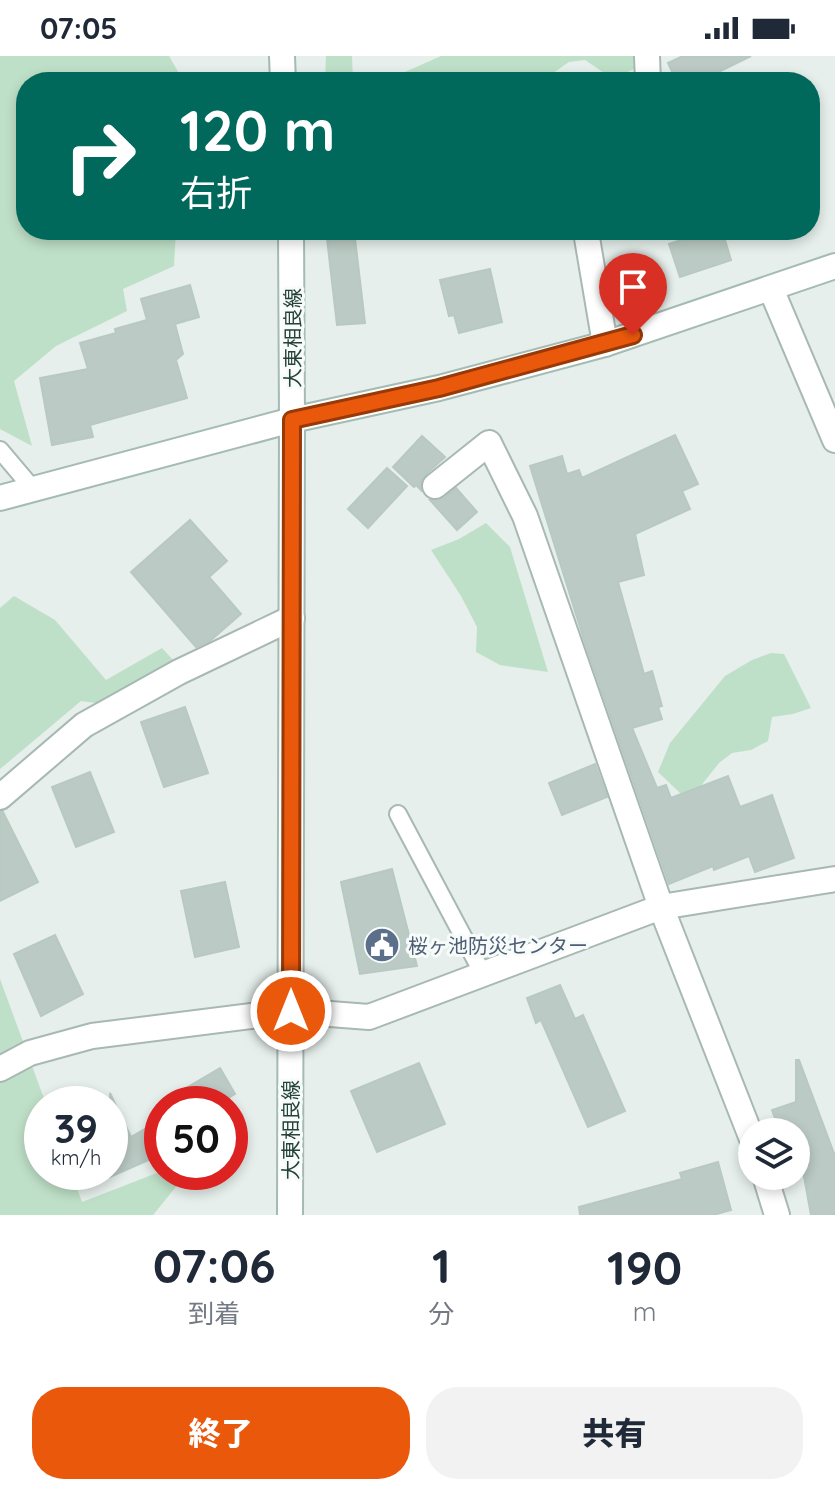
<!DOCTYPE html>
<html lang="ja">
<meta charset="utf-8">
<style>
body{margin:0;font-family:Quicksand,"Noto Sans JP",sans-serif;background:#f2f2f3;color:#1f2937;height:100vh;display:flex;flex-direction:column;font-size:30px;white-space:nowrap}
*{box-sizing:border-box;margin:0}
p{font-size:26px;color:#747a83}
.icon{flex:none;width:44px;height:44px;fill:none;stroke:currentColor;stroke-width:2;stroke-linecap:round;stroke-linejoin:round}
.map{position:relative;height:1159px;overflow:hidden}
.side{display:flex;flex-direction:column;background:#fff;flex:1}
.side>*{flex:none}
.hud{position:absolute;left:16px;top:16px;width:804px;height:168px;border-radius:32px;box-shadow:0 4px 12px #0003;background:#00695c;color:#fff;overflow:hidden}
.buttons{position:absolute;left:738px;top:1062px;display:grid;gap:16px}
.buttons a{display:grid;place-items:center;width:72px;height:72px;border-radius:50%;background:#fff;box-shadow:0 4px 12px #0003;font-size:40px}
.speed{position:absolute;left:24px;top:1030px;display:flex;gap:16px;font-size:40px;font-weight:700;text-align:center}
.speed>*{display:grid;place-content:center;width:104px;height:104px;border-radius:50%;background:#fff;box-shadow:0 4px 12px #0003;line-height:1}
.speed small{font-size:20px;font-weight:400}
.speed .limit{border:12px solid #d22;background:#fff;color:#111}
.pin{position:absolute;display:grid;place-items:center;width:68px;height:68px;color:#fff;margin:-82px -34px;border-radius:50% 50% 50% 0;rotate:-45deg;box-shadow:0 0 8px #0007}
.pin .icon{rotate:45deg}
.me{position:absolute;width:88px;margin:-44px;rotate:0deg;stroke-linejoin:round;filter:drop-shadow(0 0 6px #0008)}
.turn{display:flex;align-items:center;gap:28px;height:168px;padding:0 32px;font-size:36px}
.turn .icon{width:104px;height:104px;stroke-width:2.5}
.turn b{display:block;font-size:56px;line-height:68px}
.eta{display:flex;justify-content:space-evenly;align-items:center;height:136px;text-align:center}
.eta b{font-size:48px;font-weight:800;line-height:56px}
.cta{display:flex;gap:16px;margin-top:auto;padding:16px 32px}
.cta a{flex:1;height:92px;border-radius:32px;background:#ea580c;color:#fff;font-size:32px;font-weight:800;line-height:92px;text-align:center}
.cta a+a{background:#f2f2f3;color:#1f2937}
.status{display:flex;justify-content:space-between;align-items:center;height:56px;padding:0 40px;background:#fff;direction:ltr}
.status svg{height:22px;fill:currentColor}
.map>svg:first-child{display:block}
.green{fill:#bfe0c8}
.building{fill:#bbcac4;stroke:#b8c9c2;stroke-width:2}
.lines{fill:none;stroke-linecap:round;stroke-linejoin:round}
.lane-casing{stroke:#a8b8b2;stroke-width:20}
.street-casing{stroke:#a8b8b2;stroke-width:28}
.secondary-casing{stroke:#a4bbb3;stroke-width:28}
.lane{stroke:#fff;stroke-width:16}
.street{stroke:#fff;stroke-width:24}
.secondary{stroke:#fff;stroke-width:24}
.route-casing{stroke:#983908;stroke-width:20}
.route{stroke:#ea580c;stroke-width:14}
.labels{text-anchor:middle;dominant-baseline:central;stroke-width:6;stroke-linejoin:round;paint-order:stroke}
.street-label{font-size:20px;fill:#24423a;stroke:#f7fbf9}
.service-label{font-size:20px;fill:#4e5e75;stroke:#f7fbf9;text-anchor:start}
</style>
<div class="status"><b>07:05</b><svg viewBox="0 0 49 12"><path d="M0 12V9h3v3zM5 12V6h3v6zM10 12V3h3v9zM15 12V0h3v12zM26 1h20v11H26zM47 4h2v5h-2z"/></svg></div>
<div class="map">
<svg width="835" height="1159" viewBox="0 0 835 1159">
<rect width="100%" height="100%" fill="#e6efeb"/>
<g class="green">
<polygon points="0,0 169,0 184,26 26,26 26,174 176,174 174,210 123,233 127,255 56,290 14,325 32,390 0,373"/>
<polygon points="326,0 352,0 353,26 325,26"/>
<polygon points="441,0 634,0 636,12 613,23 585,4 569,6 540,26 370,26 405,16"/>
<polygon points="486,467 510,491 548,616 500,609 476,596 477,571 461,540 431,494 459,483"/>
<polygon points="14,540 55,564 106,624 162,592 175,606 110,649 81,645 0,713 0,552"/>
<polygon points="771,597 784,598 811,652 793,658 772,661 768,685 751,694 732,697 719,707 696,736 680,737 658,716 670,687 725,620 752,604"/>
<polygon points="0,923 46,1048 42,1048 42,1116 71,1116 82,1146 162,1115 188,1116 153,1159 0,1159"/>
</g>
<g class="building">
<polygon points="683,0 751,0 698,26 677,26 668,7"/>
<polygon points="326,174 354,174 365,267 337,269"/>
<polygon points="712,174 722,174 731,204 680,221 669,188"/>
<polygon points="490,213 502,266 459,277 454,259 449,260 440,224"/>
<polygon points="190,229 199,261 175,268 183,298 176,304 187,342 90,369 93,381 52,389 40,322 88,313 80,287 116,277 115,273 147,264 141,243"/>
<polygon points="675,379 698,428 682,435 690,453 635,478 644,519 618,526 644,618 652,615 662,650 658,651 662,663 632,672 657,732 666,729 671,742 728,720 740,751 772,739 794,802 755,816 749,800 714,814 713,810 669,828 584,584 530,410 562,400 567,418 579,414 582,422"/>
<polygon points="422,380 445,401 425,419 421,425 421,434 416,429 414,431 393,411"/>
<polygon points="387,412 407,430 368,472 348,453"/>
<polygon points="456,432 477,456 457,474 430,444 444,442"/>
<polygon points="190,464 227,505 209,521 241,558 210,585 196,591 131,516"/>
<polygon points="185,651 208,717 164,731 141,666"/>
<polygon points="595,708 607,741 562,759 549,727"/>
<polygon points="90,716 114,776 76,791 52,731"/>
<polygon points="0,756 3,756 38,826 0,845"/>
<polygon points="392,813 417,910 360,918 341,826"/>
<polygon points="225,826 239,891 195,901 181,835"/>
<polygon points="55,879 83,938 41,960 14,898"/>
<polygon points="560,929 575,963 583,959 625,1055 588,1071 541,964 536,967 527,942"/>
<polygon points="796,1004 799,1004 835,1100 835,1159 811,1159 796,1076 780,1076 772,1054 796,1046"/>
<polygon points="419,1007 445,1068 377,1096 351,1035"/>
<polygon points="220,1012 235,1038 218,1048 159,1048"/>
<polygon points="110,1037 131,1081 162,1063 162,1098 110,1121"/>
<polygon points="718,1106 731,1154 713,1159 580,1159 579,1151 682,1123 680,1117"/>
</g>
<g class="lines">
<defs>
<g id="lane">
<polyline points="0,394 33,433"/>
<polyline points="398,758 483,918"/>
</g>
<g id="street">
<polyline points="647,0 648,26"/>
<polyline points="589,174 587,182 605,288"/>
<polyline points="771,233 835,384"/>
<polyline points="435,430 489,387 525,460 661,851 752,1083"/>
<polyline points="0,741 84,669 179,616 292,562"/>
<polyline points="0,1013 30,997 92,980 291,955 369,961 661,851 835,823"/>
<polyline points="765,1120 777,1159"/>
</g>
<g id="secondary">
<polyline points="282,0 283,26"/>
<polyline points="0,442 292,364 439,332 605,288 835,210"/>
<polyline points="290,1159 292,364 291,174"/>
</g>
</defs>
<use href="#lane" class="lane-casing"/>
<use href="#street" class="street-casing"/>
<use href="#secondary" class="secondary-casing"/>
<use href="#lane" class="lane"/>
<use href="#street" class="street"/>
<use href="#secondary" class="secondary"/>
</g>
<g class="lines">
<defs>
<polyline id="route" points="291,955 292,364 439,332 633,279"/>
</defs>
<use href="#route" class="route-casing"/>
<use href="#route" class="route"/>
</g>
<defs>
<symbol id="civic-disc" viewBox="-11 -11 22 22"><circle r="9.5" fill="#5c6f8a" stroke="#f7fbf9"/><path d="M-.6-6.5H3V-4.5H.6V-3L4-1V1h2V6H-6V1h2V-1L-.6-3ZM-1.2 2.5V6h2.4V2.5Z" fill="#fff"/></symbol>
</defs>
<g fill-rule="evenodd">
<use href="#civic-disc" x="362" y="869" width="40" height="40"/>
</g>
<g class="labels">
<g class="street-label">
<text transform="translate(292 282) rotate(-90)">大東相良線</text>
<text transform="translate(290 1074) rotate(-90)">大東相良線</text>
</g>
<g class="service-label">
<text x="408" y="889">桜ヶ池防災センター</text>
</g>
</g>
</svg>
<div class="buttons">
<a><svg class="icon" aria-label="layers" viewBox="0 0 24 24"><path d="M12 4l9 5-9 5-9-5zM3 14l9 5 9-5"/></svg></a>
</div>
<div class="speed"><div>39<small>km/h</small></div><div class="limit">50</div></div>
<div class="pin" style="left:633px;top:279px;background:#d93025"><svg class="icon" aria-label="arrive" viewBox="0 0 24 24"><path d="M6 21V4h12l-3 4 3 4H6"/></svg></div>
<svg class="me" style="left:291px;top:955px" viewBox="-20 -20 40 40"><circle r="17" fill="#ea580c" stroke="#fff" stroke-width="3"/><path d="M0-11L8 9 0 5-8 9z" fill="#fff"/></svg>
<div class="hud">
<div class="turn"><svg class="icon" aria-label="right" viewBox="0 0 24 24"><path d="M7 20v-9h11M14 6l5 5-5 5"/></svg><div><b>120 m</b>右折</div></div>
</div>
</div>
<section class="side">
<div class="eta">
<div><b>07:06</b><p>到着</p></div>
<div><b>1</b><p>分</p></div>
<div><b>190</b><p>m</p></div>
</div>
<div class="cta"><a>終了</a><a>共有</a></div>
</section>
